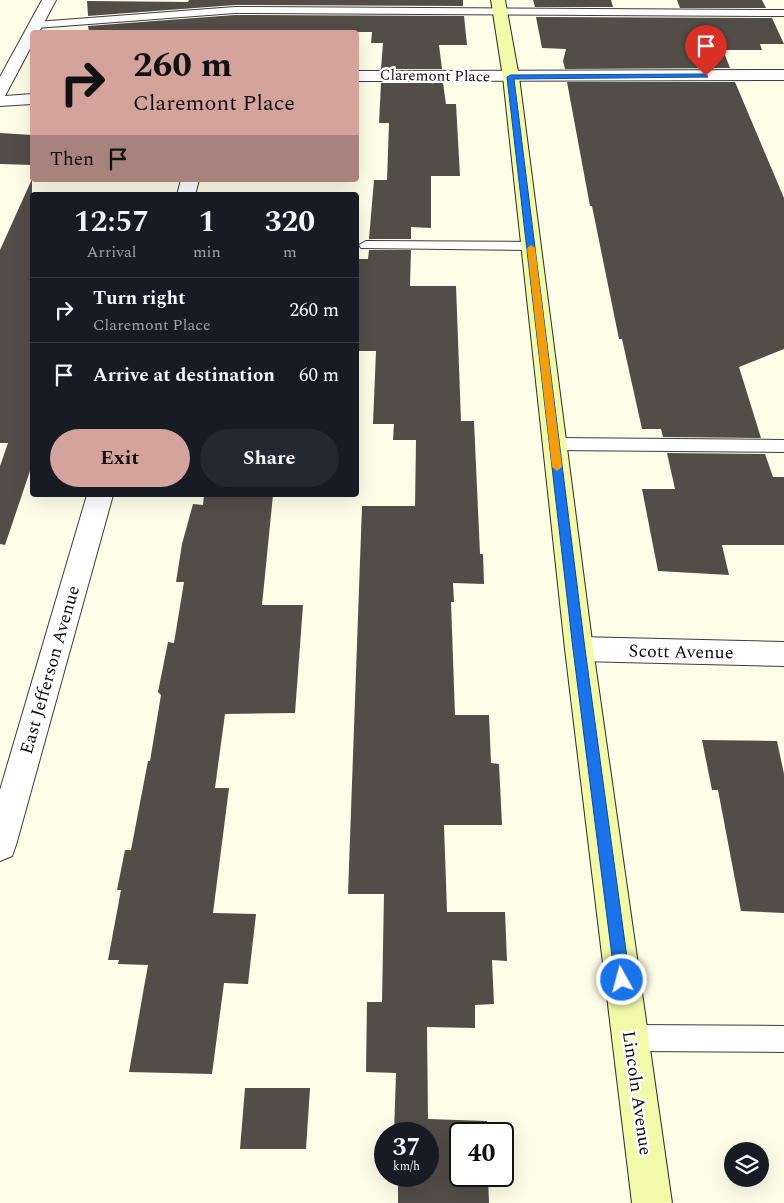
<!DOCTYPE html>
<style>
body{margin:0;font-family:Spectral,serif;background:#242831;color:#f1f3f6;height:100vh;display:flex;flex-direction:column;font-size:19px;white-space:nowrap}
*{box-sizing:border-box;margin:0}
p{font-size:16px;color:#9ea1a6}
.icon{flex:none;width:28px;height:28px;fill:none;stroke:currentColor;stroke-width:2;stroke-linecap:round;stroke-linejoin:round}
.map{position:relative;flex:1;overflow:hidden}
.panel{position:absolute;left:30px;top:192px;width:329px;height:305px;display:flex;flex-direction:column;background:#171b24;border-radius:5px;box-shadow:0 5px 20px #0002}
.panel>*{flex:none}
.banner{position:absolute;left:30px;top:30px;width:329px;height:152px;border-radius:5px;box-shadow:0 5px 20px #0002;background:#d3a39c;color:#111;overflow:hidden}
.fabs{position:absolute;left:724px;top:1142px;display:grid;gap:10px}
.fabs a{display:grid;place-items:center;width:45px;height:45px;border-radius:50%;background:#171b24;box-shadow:0 5px 20px #0002;font-size:25px}
.speed{position:absolute;left:374px;top:1122px;display:flex;gap:10px;font-size:25px;font-weight:700;text-align:center}
.speed>*{display:grid;place-content:center;width:65px;height:65px;border-radius:50%;background:#171b24;box-shadow:0 5px 20px #0002;line-height:1}
.speed small{font-size:12px;font-weight:400}
.speed .limit{border:2px solid #111;border-radius:8px;background:#fff;color:#111}
.pin{position:absolute;display:grid;place-items:center;width:42px;height:42px;color:#fff;margin:-51px -21px;border-radius:50% 50% 50% 0;rotate:-45deg;box-shadow:0 0 5px #0007}
.pin .icon{rotate:45deg}
.me{position:absolute;width:55px;margin:-28px;rotate:353deg;stroke-linejoin:round;filter:drop-shadow(0 0 4px #0008)}
.turn{display:flex;align-items:center;gap:18px;height:105px;padding:0 20px;font-size:22px}
.turn .icon{width:65px;height:65px;stroke-width:2.5}
.turn b{display:block;font-size:35px;line-height:42px}
.then{display:flex;align-items:center;height:48px;padding:0 20px;background:#0003;gap:10px;font-size:19px}
.eta{display:flex;justify-content:space-evenly;align-items:center;height:85px;text-align:center}
.eta b{font-size:30px;font-weight:700;line-height:35px}
.cta{display:flex;gap:10px;margin-top:auto;padding:10px 20px}
.cta a{flex:1;height:58px;border-radius:30px;background:#d3a39c;color:#111;font-size:20px;font-weight:700;line-height:58px;text-align:center}
.cta a+a{background:#242831;color:#f1f3f6}
ul{padding:0;list-style:none}
li{display:flex;align-items:center;gap:15px;height:65px;padding:0 20px;border-top:1px solid #363941}
li div{flex:1}
li b{display:block;font-size:19px}
li em{font-style:normal}
.map>svg:first-child{display:block}
.building{fill:#524d47}
.lines{fill:none;stroke-linecap:round;stroke-linejoin:round}
.lane-casing{stroke:#3d3d3d;stroke-width:2}
.street-casing{stroke:#3d3d3d;stroke-width:2}
.secondary-casing{stroke:#2c2c2c;stroke-width:2}
.lane{fill:#fff;fill-rule:evenodd}
.street{fill:#fff;fill-rule:evenodd}
.secondary{fill:#f2f9a8;fill-rule:evenodd}
.route{fill:#1a73e8;stroke:#114b97}
.slow{fill:#f59e0b}
.labels{text-anchor:middle;dominant-baseline:central;stroke-width:5;stroke-linejoin:round;paint-order:stroke}
.far-street-label{font-size:15px;fill:#0a0a0a;stroke:#fff}
.street-label{font-size:18px;fill:#0a0a0a;stroke:#fff}
</style>
<div class="map">
<svg width="784" height="1203" viewBox="0 0 784 1203">
<rect width="100%" height="100%" fill="#fdfde8"/>
<g class="building">
<polygon points="189,0 463,0 463,6 235,5 88,16 87,1 188,2"/>
<polygon points="533,0 611,0 613,7 535,7"/>
<polygon points="677,0 762,0 766,8 680,8"/>
<polygon points="235,15 464,16 467,45 439,45 442,69 381,69 383,43 371,43 372,32 89,32 88,26"/>
<polygon points="536,17 772,18 784,44 760,44 762,50 723,50 730,68 565,69 563,61 566,49 542,48"/>
<polygon points="567,82 735,82 784,198 784,349 739,367 761,438 663,437 661,429 642,429 622,339 619,339 592,206 590,206"/>
<polygon points="381,83 443,83 446,104 456,104 460,176 431,176 431,228 411,227 411,239 369,239 374,180 387,180 389,123 379,123"/>
<polygon points="0,133 32,135 32,165 0,164"/>
<polygon points="32,179 32,465 5,545 0,544 0,466 8,443 0,443 0,250"/>
<polygon points="369,250 411,250 410,286 456,286 461,421 474,421 480,554 483,554 484,584 453,583 454,602 451,602 455,715 489,715 491,763 499,764 502,825 444,825 447,912 505,912 507,961 492,960 494,1004 475,1005 475,1028 427,1027 428,1119 487,1121 487,1134 460,1134 460,1176 488,1176 489,1203 398,1203 398,1176 428,1176 428,1134 394,1134 396,1073 366,1072 367,1002 382,1002 384,894 348,894 362,506 415,506 416,440 393,440 394,424 373,424 376,351 356,351 356,259 368,259"/>
<polygon points="667,453 765,454 773,477 784,477 784,545 722,545 729,575 658,571 642,489 675,489"/>
<polygon points="204,495 273,495 262,605 303,605 295,713 225,714 215,788 229,788 213,913 256,914 248,984 224,983 212,1074 129,1072 148,965 118,964 119,960 108,960 121,890 117,890 125,850 131,850 148,761 150,761 161,695 158,692 168,642 174,643 184,582 176,582 182,544 193,504 203,505"/>
<polygon points="702,740 777,741 784,774 784,913 741,911 718,790 712,790"/>
<polygon points="245,1088 310,1088 306,1149 240,1149"/>
</g>
<g class="lines">
<defs>
<g id="lane">
<polygon points="235,7 784,10 784,16 235,13 36,28 31,25 36,22"/>
<polygon points="366,241 531,242 538,246 531,250 361,248 359,245"/>
<polygon points="555,438 784,440 784,452 555,450 549,448 546,444 549,440"/>
<polygon points="630,1025 784,1026 784,1052 630,1051 620,1048 617,1038 620,1028"/>
</g>
<g id="street">
<polygon points="42,0 56,0 39,32 32,32 32,45 5,96 32,94 32,104 0,106 0,77"/>
<polygon points="784,70 784,80 356,81 356,71"/>
<polygon points="181,180 199,180 195,195 177,195"/>
<polygon points="87,495 113,495 16,845 12,856 0,861 0,790"/>
<polygon points="579,637 784,642 784,666 579,661 569,657 565,649 569,641"/>
</g>
<polygon id="secondary" points="491,0 505,0 519,77 593,649 672,1203 632,1203 565,649 503,77"/>
</defs>
<use href="#lane" class="lane-casing"/>
<use href="#street" class="street-casing"/>
<use href="#secondary" class="secondary-casing"/>
<use href="#lane" class="lane"/>
<use href="#street" class="street"/>
<use href="#secondary" class="secondary"/>
</g>
<polygon class="route" points="706,74 708,77 514,79 585,649 630,980 628,985 622,987 617,985 615,980 573,649 507,77 511,75"/>
<polygon class="slow" points="531,245 535,248 562,467 557,471 552,467 527,248"/>
<g class="labels">
<g class="far-street-label">
<text transform="translate(435 76) rotate(1)">Claremont Place</text>
</g>
<g class="street-label">
<text transform="translate(681 652) rotate(1)">Scott Avenue</text>
<text transform="translate(50 670) rotate(-74)">East Jefferson Avenue</text>
<text transform="translate(637 1093) rotate(82)">Lincoln Avenue</text>
</g>
</g>
</svg>
<div class="fabs">
<a><svg class="icon" aria-label="layers" viewBox="0 0 24 24"><path d="M12 4l9 5-9 5-9-5zM3 14l9 5 9-5"/></svg></a>
</div>
<div class="speed"><div>37<small>km/h</small></div><div class="limit">40</div></div>
<div class="pin" style="left:706px;top:76px;background:#d93025"><svg class="icon" aria-label="arrive" viewBox="0 0 24 24"><path d="M6 21V4h12l-3 4 3 4H6"/></svg></div>
<svg class="me" style="left:622px;top:980px" viewBox="-20 -20 40 40"><circle r="17" fill="#1a73e8" stroke="#fff" stroke-width="3"/><path d="M0-11L8 9 0 5-8 9z" fill="#fff"/></svg>
<div class="banner">
<div class="turn"><svg class="icon" aria-label="right" viewBox="0 0 24 24"><path d="M7 20v-9h11M14 6l5 5-5 5"/></svg><div><b>260 m</b>Claremont Place</div></div>
<div class="then">Then<svg class="icon" aria-label="arrive" viewBox="0 0 24 24"><path d="M6 21V4h12l-3 4 3 4H6"/></svg></div>
</div>
<section class="panel">
<div class="eta">
<div><b>12:57</b><p>Arrival</p></div>
<div><b>1</b><p>min</p></div>
<div><b>320</b><p>m</p></div>
</div>
<ul>
<li><svg class="icon" aria-label="right" viewBox="0 0 24 24"><path d="M7 20v-9h11M14 6l5 5-5 5"/></svg><div><b>Turn right</b><p>Claremont Place</p></div><em>260 m</em></li>
<li><svg class="icon" aria-label="arrive" viewBox="0 0 24 24"><path d="M6 21V4h12l-3 4 3 4H6"/></svg><div><b>Arrive at destination</b></div><em>60 m</em></li>
</ul>
<div class="cta"><a>Exit</a><a>Share</a></div>
</section>
</div>
